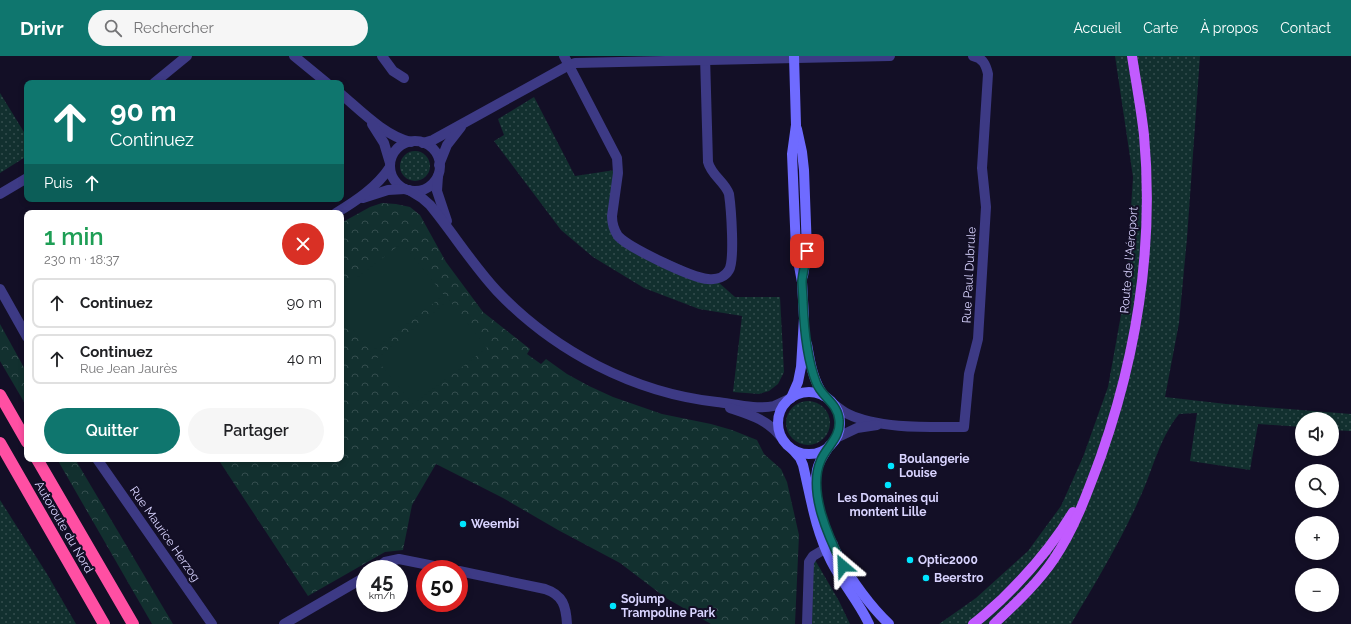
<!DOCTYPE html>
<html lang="fr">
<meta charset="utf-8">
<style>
body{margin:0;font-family:Raleway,sans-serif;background:#f6f6f6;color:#202124;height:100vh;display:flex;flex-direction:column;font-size:15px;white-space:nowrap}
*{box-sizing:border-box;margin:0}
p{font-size:13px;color:#757577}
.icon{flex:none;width:22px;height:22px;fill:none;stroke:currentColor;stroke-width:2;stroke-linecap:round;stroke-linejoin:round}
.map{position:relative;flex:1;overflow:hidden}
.drawer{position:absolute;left:24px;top:154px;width:320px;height:252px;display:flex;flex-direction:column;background:#fff;border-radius:8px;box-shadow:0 2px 6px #0003}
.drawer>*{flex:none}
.top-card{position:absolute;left:24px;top:24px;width:320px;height:122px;border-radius:8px;box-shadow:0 2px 6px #0003;background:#0f766e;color:#fff;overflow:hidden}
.fabs{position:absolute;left:1295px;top:356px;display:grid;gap:8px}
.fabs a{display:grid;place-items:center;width:44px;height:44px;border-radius:50%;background:#fff;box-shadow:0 2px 6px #0003;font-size:20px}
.speed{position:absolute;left:356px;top:504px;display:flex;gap:8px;font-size:20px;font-weight:700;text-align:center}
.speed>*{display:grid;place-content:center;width:52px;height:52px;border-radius:50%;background:#fff;box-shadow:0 2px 6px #0003;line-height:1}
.speed small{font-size:10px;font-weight:400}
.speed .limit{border:6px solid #d22;background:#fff;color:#111}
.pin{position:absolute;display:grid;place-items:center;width:34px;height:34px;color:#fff;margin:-17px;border-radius:8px;box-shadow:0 2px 6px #0006}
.me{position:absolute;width:44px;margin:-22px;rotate:334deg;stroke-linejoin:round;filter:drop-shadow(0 0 3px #0008)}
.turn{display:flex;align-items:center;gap:14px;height:84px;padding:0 20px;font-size:18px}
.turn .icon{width:52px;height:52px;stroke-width:2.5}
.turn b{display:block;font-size:28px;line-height:34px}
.then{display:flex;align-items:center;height:38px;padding:0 20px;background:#0003;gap:8px;font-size:15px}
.round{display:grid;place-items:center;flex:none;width:42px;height:42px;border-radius:21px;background:#f6f6f6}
.overview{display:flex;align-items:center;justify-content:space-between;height:68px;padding:0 20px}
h1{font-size:24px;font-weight:600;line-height:30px;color:#1e9e55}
.primary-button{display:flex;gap:8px;margin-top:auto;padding:8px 20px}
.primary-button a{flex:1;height:46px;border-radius:24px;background:#0f766e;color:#fff;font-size:16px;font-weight:600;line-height:46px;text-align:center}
.primary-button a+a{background:#f6f6f6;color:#202124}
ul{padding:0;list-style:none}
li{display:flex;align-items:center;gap:12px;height:50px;margin:0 8px 6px;padding:0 12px;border:2px solid #e0e0e0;border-radius:8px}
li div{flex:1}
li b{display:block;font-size:15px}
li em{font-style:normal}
header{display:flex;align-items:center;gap:24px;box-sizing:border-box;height:56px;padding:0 20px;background:#0f766e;color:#fff}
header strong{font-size:19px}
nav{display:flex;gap:22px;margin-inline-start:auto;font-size:14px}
.search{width:280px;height:36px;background:#f6f6f6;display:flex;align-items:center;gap:10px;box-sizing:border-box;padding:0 14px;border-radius:22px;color:#757577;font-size:15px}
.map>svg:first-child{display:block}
.grass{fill:url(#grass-dots)}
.forest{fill:url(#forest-crowns)}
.garden{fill:#12302f}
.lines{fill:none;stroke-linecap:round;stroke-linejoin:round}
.street{stroke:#3d3a85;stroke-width:10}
.secondary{stroke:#6f6bff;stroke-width:10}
.primary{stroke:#c25bff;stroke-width:10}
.highway{stroke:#ff4fa3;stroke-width:12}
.route-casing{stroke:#0a4d48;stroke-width:10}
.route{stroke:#0f766e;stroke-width:7}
.poi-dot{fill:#00e5ff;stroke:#130f26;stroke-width:1.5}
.labels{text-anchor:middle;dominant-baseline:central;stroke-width:4;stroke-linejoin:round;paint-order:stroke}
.street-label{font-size:12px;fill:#d9d4ff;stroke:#130f26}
.poi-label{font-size:12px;font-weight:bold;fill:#d9d4ff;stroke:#130f26;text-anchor:start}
</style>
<header>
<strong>Drivr</strong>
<div class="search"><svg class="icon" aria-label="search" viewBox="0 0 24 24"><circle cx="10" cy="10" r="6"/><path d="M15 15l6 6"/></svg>Rechercher</div>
<nav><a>Accueil</a><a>Carte</a><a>À propos</a><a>Contact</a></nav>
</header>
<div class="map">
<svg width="1351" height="568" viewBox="0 0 1351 568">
<defs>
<pattern id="grass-dots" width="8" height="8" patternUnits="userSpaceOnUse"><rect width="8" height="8" fill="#12302f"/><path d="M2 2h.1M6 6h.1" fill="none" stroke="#344d4e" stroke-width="1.8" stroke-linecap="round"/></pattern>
<pattern id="forest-crowns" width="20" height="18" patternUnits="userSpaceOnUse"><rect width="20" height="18" fill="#12302f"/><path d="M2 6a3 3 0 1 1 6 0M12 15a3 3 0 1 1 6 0" fill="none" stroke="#344d4e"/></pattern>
</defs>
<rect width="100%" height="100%" fill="#130f26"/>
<g class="grass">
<path d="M1115,0H1200L1187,182L1179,267L1165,341L1226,348L1351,358V375L1332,374V363H1302V371L1258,368L1250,414L1190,405L1197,357L1179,358C1158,384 1152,418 1137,448C1118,490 1094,529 1071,568H939L976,542L1028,495L1061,450L1083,401L1108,331L1126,231L1133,121Z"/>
<polygon points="0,37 27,81 27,100 0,117"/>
<polygon points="534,41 575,120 615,114 613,179 718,226 735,241 780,241 784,316 778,328 769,335 759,338 733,336 742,260 699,253 644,232 593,201 561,174 494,85 504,79 498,63"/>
<circle cx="415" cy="110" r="15"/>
<circle cx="808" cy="367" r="22"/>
<polygon points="0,444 47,518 76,568 0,568"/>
<polygon points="815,504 839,545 850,568 812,568 812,508"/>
</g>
<g class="forest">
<polygon points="382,147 396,148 410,151 420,159 446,206 483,256 530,293 527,298 541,308 546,303 567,318 589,330 613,341 662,358 711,368 732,374 757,384 764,398 781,413 787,426 799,479 795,568 711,568 666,542 620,507 558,474 503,442 436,408 412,449 403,494 385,496 308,540 218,403 341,403 341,167 370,151"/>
<polygon points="0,268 27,317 27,351 0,305"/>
<polygon points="57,403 75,403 173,568 152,568"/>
</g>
<g class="garden">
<polygon points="402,187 444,239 371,296 341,259 341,234"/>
<polygon points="449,244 487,292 413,348 376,303"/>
</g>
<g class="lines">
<g class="street">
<polyline points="294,0 327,27"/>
<polyline points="382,0 393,15 404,22"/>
<path d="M564,0L617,102L618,117L612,160C612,167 614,174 618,180C629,192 692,222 708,223C717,224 725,221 729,214C735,204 731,152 729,138C725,126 711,119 708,106L705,0"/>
<polyline points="154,27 187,0"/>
<path d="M341,38C361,55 385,80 411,86"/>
<polyline points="372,68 384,87 390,107"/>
<circle cx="415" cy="110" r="25"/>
<polyline points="423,87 433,84 569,9 575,7 890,0"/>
<polyline points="439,109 447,89 461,71"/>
<polyline points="438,120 437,135 447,165"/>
<path d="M409,134L422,142L430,149C453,177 472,208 497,235C554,295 634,337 717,346C734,348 757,354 774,350C780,348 785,345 791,342"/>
<polyline points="0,138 27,122"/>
<polyline points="363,142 388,134 405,133"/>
<path d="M336,157C356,145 377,131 390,111"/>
<polyline points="0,233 27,281"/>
<path d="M831,346C836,350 842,355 848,358C878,373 931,371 964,371L969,318L978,283L986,151L982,112L988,18C986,9 983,2 973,0"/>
<path d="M730,352C751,359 768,364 781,381"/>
<polyline points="836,382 857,372 877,369"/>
<polyline points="97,403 212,568"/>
<polyline points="375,513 385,506 399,503 449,513"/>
<path d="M459,515L545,533C563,539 566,550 567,568"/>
<polyline points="284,568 365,521"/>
<polyline points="807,568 809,506 813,500 833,488"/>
</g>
<g class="secondary">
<polyline points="797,73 802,96 804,114 807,195 803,220"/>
<path d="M807,288C810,306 813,325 824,340"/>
<circle cx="809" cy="367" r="31"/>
<polyline points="791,342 798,326 801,311 804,262 802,226 796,194 792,98 796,69 794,0"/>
<path d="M830,389C825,397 819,404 817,414C808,463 855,536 889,568"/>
<path d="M793,394L800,402L803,409C811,443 815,473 831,505C842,527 859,546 869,568"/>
</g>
<g class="primary">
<path d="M973,568C983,561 992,552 1001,544C1029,517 1053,489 1073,456"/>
<path d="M994,568C1015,548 1038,527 1054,503C1075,472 1088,435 1101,400C1137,297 1154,188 1144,79C1141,52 1136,26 1132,0"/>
</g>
<g class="highway">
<polyline points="0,339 27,386"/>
<polyline points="0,387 104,568"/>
<polyline points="37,403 133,568"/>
</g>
</g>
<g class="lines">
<defs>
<path id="route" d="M807,195C806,205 803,215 802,225C802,232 803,239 803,246C804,271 807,303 816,326C821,341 838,347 839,364C841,381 827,390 821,404C807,435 829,482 843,510"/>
</defs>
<use href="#route" class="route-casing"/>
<use href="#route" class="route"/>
</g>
<g class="poi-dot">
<circle cx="891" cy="410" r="4"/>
<circle cx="888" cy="429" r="4"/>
<circle cx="463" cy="468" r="4"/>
<circle cx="910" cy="504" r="4"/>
<circle cx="926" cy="522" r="4"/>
<circle cx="613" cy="550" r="4"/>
</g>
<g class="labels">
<g class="street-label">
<text transform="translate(1129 204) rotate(-85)">Route de l'Aéroport</text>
<text transform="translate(969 219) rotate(-87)">Rue Paul Dubrule</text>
<text transform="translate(64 471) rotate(60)">Autoroute du Nord</text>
<text transform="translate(165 478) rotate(55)">Rue Maurice Herzog</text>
</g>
<g class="poi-label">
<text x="899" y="403">Boulangerie<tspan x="899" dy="14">Louise</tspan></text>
<text x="888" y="442" text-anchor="middle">Les Domaines qui<tspan x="888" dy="14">montent Lille</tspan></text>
<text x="471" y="468">Weembi</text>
<text x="918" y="504">Optic2000</text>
<text x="934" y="522">Beerstro</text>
<text x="621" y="543">Sojump<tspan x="621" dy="14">Trampoline Park</tspan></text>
</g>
</g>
</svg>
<div class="fabs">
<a><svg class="icon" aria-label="sound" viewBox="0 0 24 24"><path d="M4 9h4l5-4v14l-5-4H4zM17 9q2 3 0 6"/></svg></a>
<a><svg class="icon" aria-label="search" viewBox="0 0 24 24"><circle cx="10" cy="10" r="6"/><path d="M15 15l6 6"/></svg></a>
<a>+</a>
<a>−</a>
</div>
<div class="speed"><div>45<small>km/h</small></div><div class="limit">50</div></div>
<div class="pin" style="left:807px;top:195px;background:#d93025"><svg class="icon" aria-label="arrive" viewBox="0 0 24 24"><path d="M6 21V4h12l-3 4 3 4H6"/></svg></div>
<svg class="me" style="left:843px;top:510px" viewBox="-20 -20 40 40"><path d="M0-17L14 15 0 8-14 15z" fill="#0f766e" stroke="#fff" stroke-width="4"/></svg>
<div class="top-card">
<div class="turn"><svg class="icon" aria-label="ahead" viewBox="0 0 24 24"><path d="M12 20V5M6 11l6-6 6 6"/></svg><div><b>90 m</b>Continuez</div></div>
<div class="then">Puis<svg class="icon" aria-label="ahead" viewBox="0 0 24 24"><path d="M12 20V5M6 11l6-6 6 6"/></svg></div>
</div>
<section class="drawer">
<div class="overview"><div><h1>1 min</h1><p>230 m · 18:37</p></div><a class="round" style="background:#d93025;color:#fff"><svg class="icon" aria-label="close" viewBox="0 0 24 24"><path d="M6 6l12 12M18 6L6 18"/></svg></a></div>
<ul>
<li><svg class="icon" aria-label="ahead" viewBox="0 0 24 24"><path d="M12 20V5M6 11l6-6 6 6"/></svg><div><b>Continuez</b></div><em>90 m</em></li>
<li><svg class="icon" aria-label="ahead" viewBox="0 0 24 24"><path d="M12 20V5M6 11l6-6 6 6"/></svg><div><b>Continuez</b><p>Rue Jean Jaurès</p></div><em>40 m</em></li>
</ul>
<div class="primary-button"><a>Quitter</a><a>Partager</a></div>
</section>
</div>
